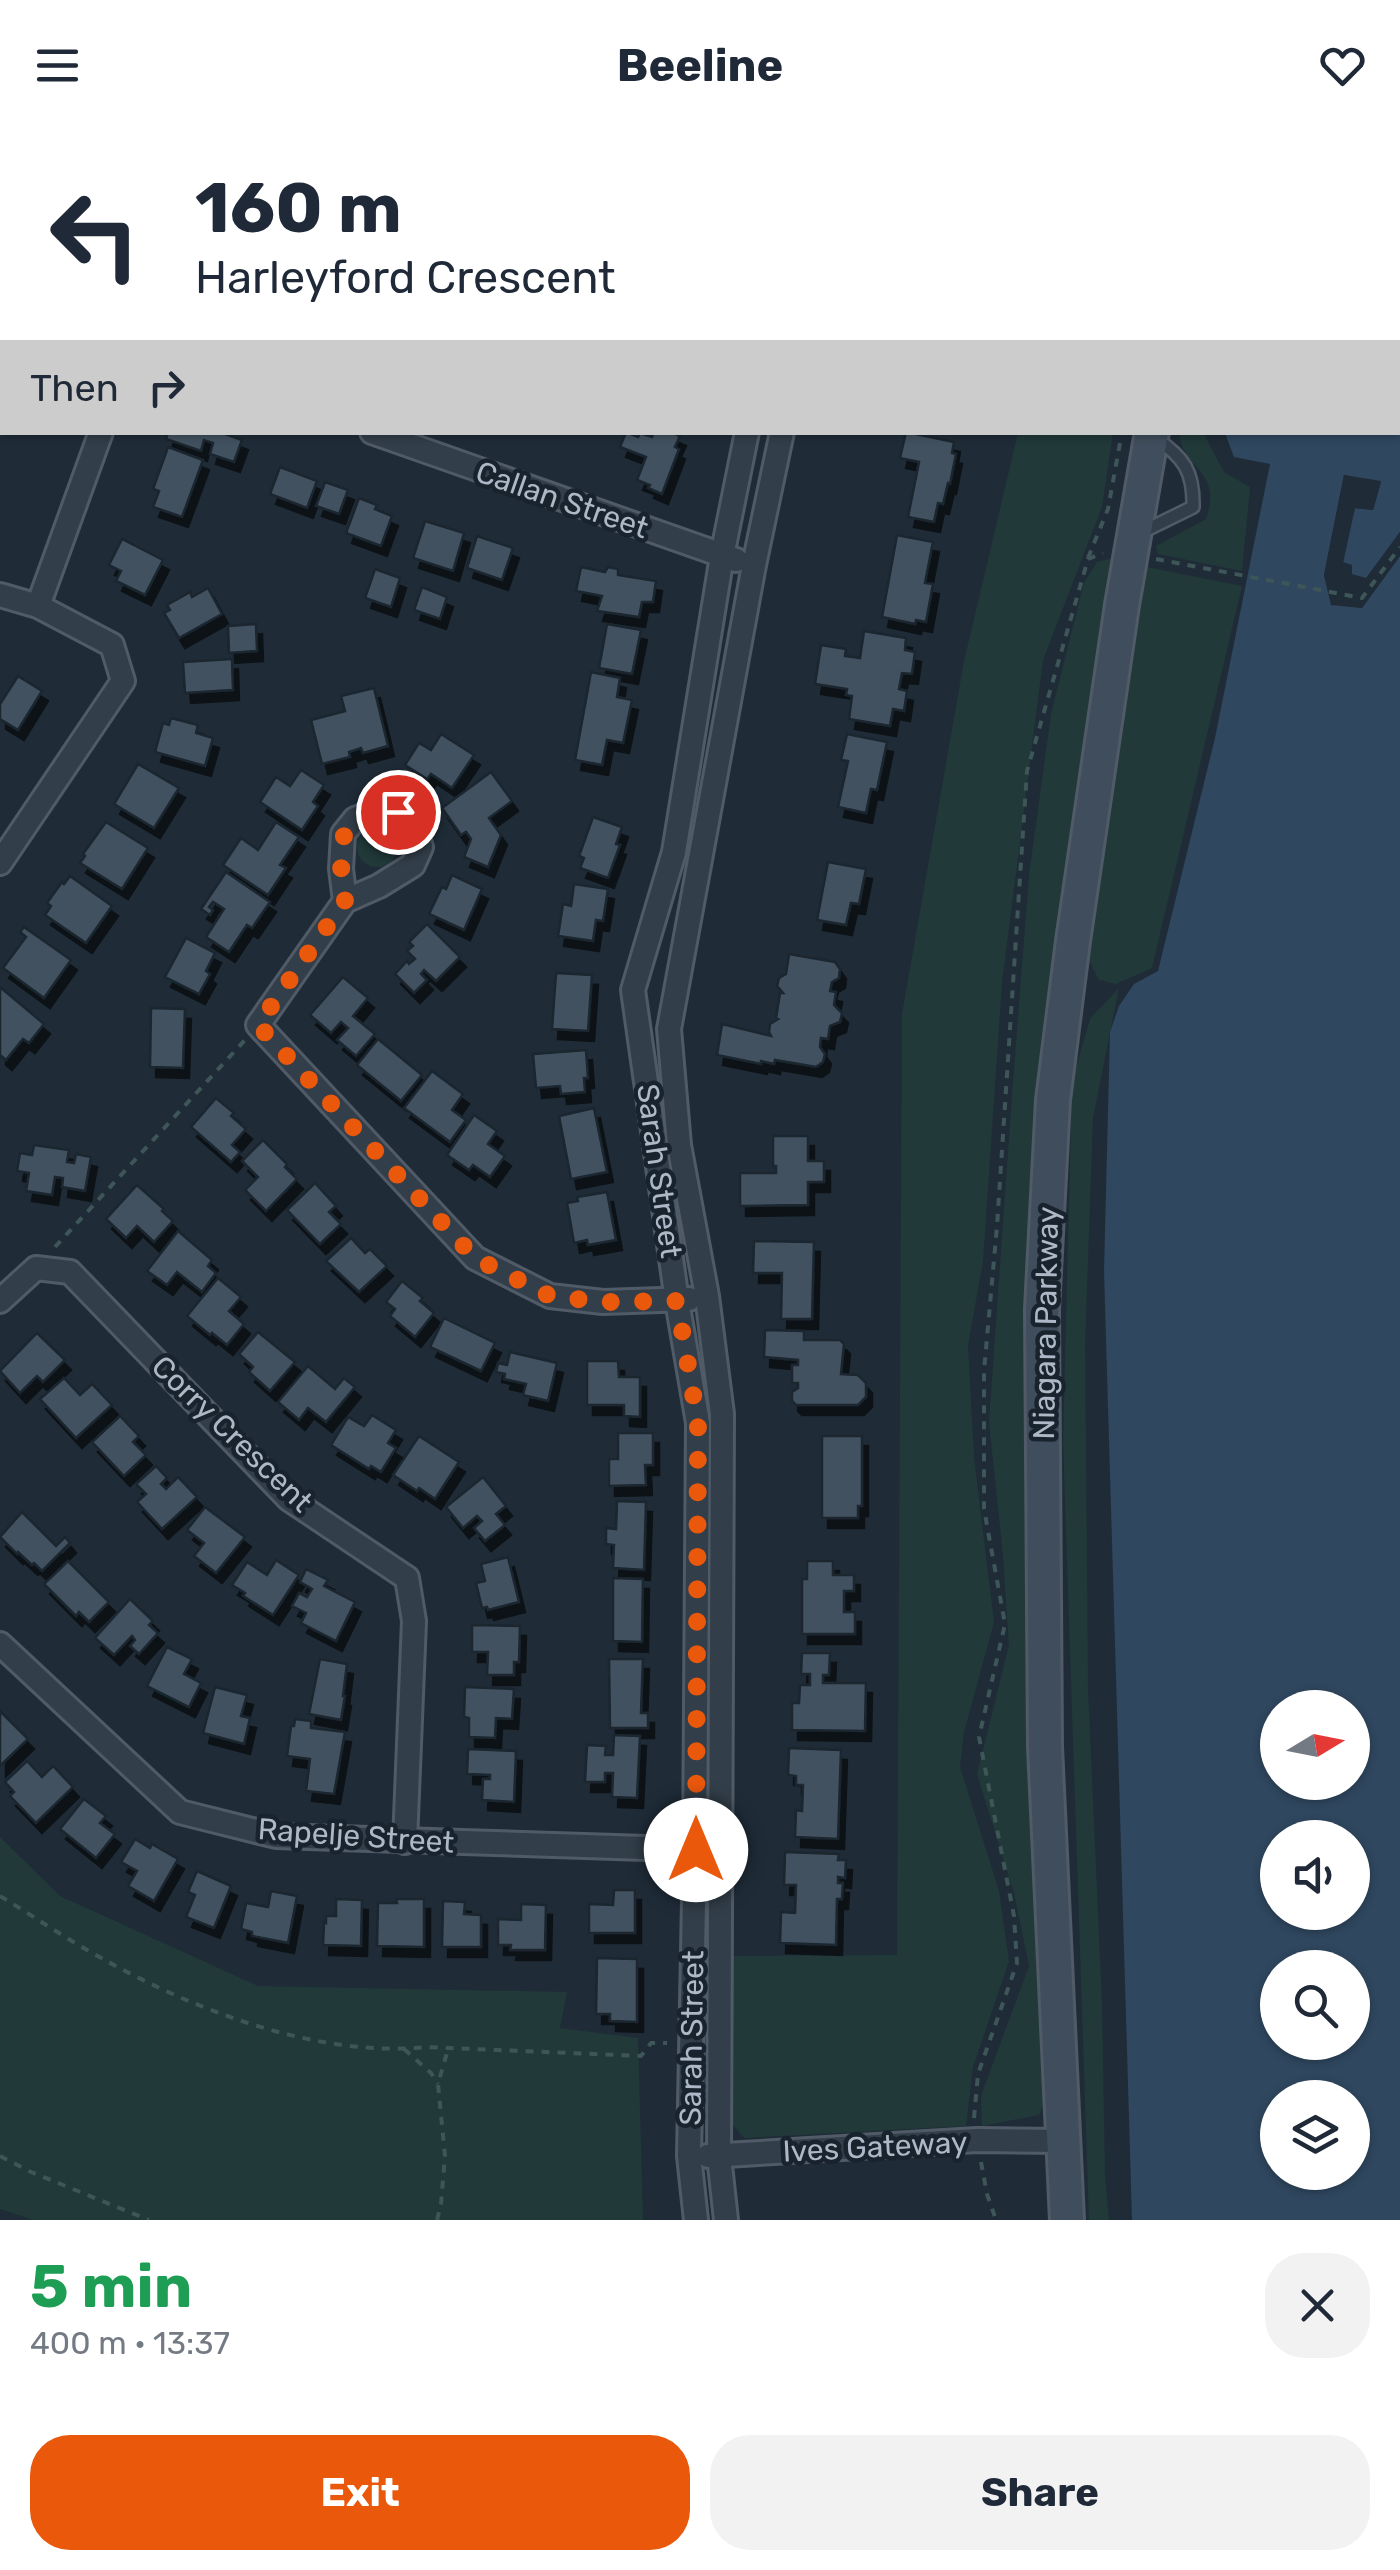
<!DOCTYPE html>
<meta charset="utf-8">
<style>
body{margin:0;font-family:Rubik,sans-serif;background:#f2f2f3;color:#1f2937;height:100vh;display:flex;flex-direction:column;font-size:38px;white-space:nowrap}
*{box-sizing:border-box;margin:0}
p{font-size:32px;color:#747a83}
.icon{flex:none;width:55px;height:55px;fill:none;stroke:currentColor;stroke-width:2;stroke-linecap:round;stroke-linejoin:round}
.map{position:relative;height:2090px;overflow:hidden}
.sheet{display:flex;flex-direction:column;background:#fff;flex:1}
.sheet>*{flex:none}
.hud{position:absolute;left:0px;top:0px;width:1400px;height:305px;box-shadow:0 2px 8px #0004;background:#fff;color:#1f2937;overflow:hidden}
.needle{width:65px;rotate:80deg}
.tools{position:absolute;left:1260px;top:1560px;display:grid;gap:20px}
.tools a{display:grid;place-items:center;width:110px;height:110px;border-radius:50%;background:#fff;box-shadow:0 2px 8px #0004;font-size:50px}
.pin{position:absolute;display:grid;place-items:center;width:85px;height:85px;color:#fff;margin:-42px;border:5px solid #fff;border-radius:50%;box-shadow:0 2px 10px #0007}
.me{position:absolute;width:110px;margin:-55px;rotate:0deg;stroke-linejoin:round;filter:drop-shadow(0 0 8px #0008)}
.turn{display:flex;align-items:center;gap:35px;height:210px;padding:0 30px;font-size:45px}
.turn .icon{width:130px;height:130px;stroke-width:2.5}
.turn b{display:block;font-size:70px;line-height:85px}
.then{display:flex;align-items:center;height:95px;padding:0 30px;background:#0003;gap:20px;font-size:38px}
.round{display:grid;place-items:center;flex:none;width:105px;height:105px;border-radius:40px;background:#f2f2f3}
.headline{display:flex;align-items:center;justify-content:space-between;height:170px;padding:0 30px}
h1{font-size:60px;font-weight:700;line-height:75px;color:#1e9e55}
.cta{display:flex;gap:20px;margin-top:auto;padding:20px 30px}
.cta a{flex:1;height:115px;border-radius:40px;background:#ea580c;color:#fff;font-size:40px;font-weight:700;line-height:115px;text-align:center}
.cta a+a{background:#f2f2f3;color:#1f2937}
header{display:flex;justify-content:space-between;align-items:center;height:130px;padding:0 30px;background:#fff;font-size:45px;font-weight:700}
.map>svg:first-child{display:block}
.green{fill:#213939}
.water{fill:#2f475f;fill-rule:evenodd}
.pier{fill:#1f2c38}
.building{fill:#425161;stroke:#1a252f;stroke-width:2.5;filter:url(#shadow)}
.lines{fill:none;stroke-linecap:round;stroke-linejoin:round}
.lane-casing{stroke:#505b67;stroke-width:16}
.street-casing{stroke:#505b67;stroke-width:28}
.secondary-casing{stroke:#505b67;stroke-width:38}
.path{stroke:#3e5657;stroke-width:4;stroke-dasharray:8 8;stroke-linecap:butt}
.lane{stroke:#323e49;stroke-width:11}
.street{stroke:#323e49;stroke-width:22}
.secondary{stroke:#404d5c;stroke-width:32}
.route{stroke:#ea580c;stroke-width:18;stroke-dasharray:0 32.4}
.labels{text-anchor:middle;dominant-baseline:central;stroke-width:9;stroke-linejoin:round;paint-order:stroke}
.street-label{font-size:30px;fill:#adb8c6;stroke:#18232d}
</style>
<header><svg class="icon" aria-label="menu" viewBox="0 0 24 24"><path d="M4 6h16M4 12h16M4 18h16"/></svg>Beeline<svg class="icon" aria-label="heart" viewBox="0 0 24 24"><path d="M12 20l-8-8c-3-5 5-10 8-4 3-6 11-1 8 4z"/></svg></header>
<div class="map">
<svg width="1400" height="2090" viewBox="0 0 1400 2090">
<defs>
<filter id="shadow"><feDropShadow dx="6" dy="10" stdDeviation="0" flood-color="#0009"/></filter>
</defs>
<rect width="100%" height="100%" fill="#1f2c38"/>
<g class="green">
<polygon points="1018,303 1113,303 1102,377 1043,530 1002,853 983,1131 968,1216 974,1328 994,1492 964,1602 960,1637 999,1761 1009,1831 973,1937 966,1996 744,2008 728,1989 730,1826 897,1825 902,884 964,531"/>
<path d="M1179,303H1205L1206,308L1224,342L1250,357L1242,441L1158,424L1156,416L1206,389C1223,339 1183,341 1179,303Z"/>
<polygon points="1113,428 1068,730 1050,866 1031,1045 1030,1294 1045,1971 1039,1985 982,1996 981,1966 1029,1836 1014,1763 977,1644 1009,1515 1003,1425 989,1292 1012,965 1029,745 1051,584 1084,453 1097,432"/>
<polygon points="1147,437 1242,456 1152,838 1116,854 1099,850 1088,829 1087,812"/>
<circle cx="377" cy="717" r="20"/>
<polygon points="1119,858 1093,988 1085,1214 1088,1558 1102,1874 1105,2046 1109,2090 1089,2090 1063,1311 1072,951 1090,889"/>
<polygon points="0,1707 60,1766 258,1856 567,1862 560,1898 638,1908 643,2090 34,2090 0,2079"/>
</g>
<path class="water" d="M1267,0H1400V402L1366,449L1351,444L1343,433L1355,378L1373,380L1381,352L1344,345L1324,445L1331,474L1362,478L1400,426V2090H1132L1104,1141L1110,902L1119,876L1134,854L1158,841L1215,608L1270,334L1234,327L1225,303L1398,302V2H1267ZM1278,1578H1352V1652H1278ZM1278,1708H1352V1782H1278ZM1278,1838H1352V1912H1278ZM1278,1968H1352V2042H1278Z"/>
<polygon class="pier" points="1344,345 1381,351 1373,380 1354,378 1343,432 1352,435 1352,444 1366,448 1400,402 1400,411 1369,452 1365,454 1348,448 1347,439 1340,437 1338,433 1350,376 1354,373 1370,375 1375,355 1348,350 1329,445 1335,470 1360,473 1396,423 1400,421 1400,426 1362,478 1331,475 1324,445"/>
<g class="building">
<polygon points="168,302 220,302 242,310 234,332 210,324 213,313 204,310 201,321 166,309"/>
<polygon points="626,302 638,307 640,303 652,307 654,302 671,302 680,306 675,317 679,319 662,364 648,358 650,355 637,350 646,327 620,317"/>
<polygon points="906,302 954,312 952,323 956,324 950,354 948,353 943,374 938,373 934,392 908,387 919,332 900,328"/>
<polygon points="168,317 203,330 182,387 153,377 159,361 153,359"/>
<polygon points="280,337 317,351 307,378 270,364"/>
<polygon points="325,352 348,360 339,384 316,376"/>
<polygon points="359,368 377,375 375,379 392,386 381,416 346,403"/>
<polygon points="425,391 464,403 453,441 413,428"/>
<polygon points="897,405 933,412 925,453 933,454 926,492 916,490 915,494 882,487"/>
<polygon points="477,406 513,418 502,450 467,438"/>
<polygon points="122,409 163,430 145,465 116,451 121,441 109,435"/>
<polygon points="581,437 605,442 608,437 618,439 618,445 656,451 653,472 642,472 639,487 597,481 602,466 576,461"/>
<polygon points="375,439 400,448 391,477 365,468"/>
<polygon points="422,457 447,467 440,489 414,480"/>
<polygon points="208,458 222,484 179,508 164,483 170,480 167,475 190,462 192,467"/>
<polygon points="256,494 257,521 229,523 228,496"/>
<polygon points="607,494 641,500 632,544 599,538"/>
<polygon points="864,501 906,508 905,520 915,522 912,544 902,543 899,559 907,561 904,581 893,579 890,596 849,589 852,566 846,565 847,559 815,554 821,515 846,519 845,526 860,528"/>
<polygon points="232,529 233,560 185,563 183,532"/>
<polygon points="591,542 620,548 617,567 632,570 623,613 607,610 602,635 575,630"/>
<polygon points="18,546 42,561 18,600 0,589 0,574"/>
<polygon points="374,558 388,616 363,623 361,618 349,622 350,627 322,634 311,590 345,581 341,566"/>
<polygon points="171,588 198,595 196,603 213,608 205,636 155,622 163,593 169,595"/>
<polygon points="441,604 474,625 452,658 431,644 427,649 405,635 419,613 431,620"/>
<polygon points="847,604 887,612 877,660 871,659 866,683 838,677 848,631 841,630"/>
<polygon points="138,634 179,658 154,698 114,674"/>
<polygon points="301,640 324,655 313,672 318,676 302,700 260,672 276,647 290,656"/>
<polygon points="491,642 512,671 489,688 501,705 488,737 464,727 471,709 466,702 461,705 442,678"/>
<polygon points="593,687 622,697 616,714 620,715 608,748 580,738 584,728 579,726"/>
<polygon points="106,692 148,718 122,759 80,733 85,726 83,724"/>
<polygon points="276,692 299,707 280,735 286,738 268,765 223,735 241,708 258,720"/>
<polygon points="828,732 866,739 859,774 851,773 846,795 817,790"/>
<polygon points="226,742 270,772 252,798 247,795 229,822 206,807 224,779 213,772 209,777 213,780 210,785 201,779"/>
<polygon points="452,745 482,759 464,800 429,784 442,757 446,759"/>
<polygon points="70,746 112,776 86,813 45,785 51,776 47,773 62,752 64,754"/>
<polygon points="574,754 608,759 603,791 596,790 593,811 558,806 563,774 571,776"/>
<polygon points="427,794 460,827 436,851 424,840 421,844 427,850 414,863 395,844 407,831 409,834 415,829 407,821 413,816 409,812"/>
<polygon points="24,797 71,830 44,868 3,838 26,807 20,802"/>
<polygon points="186,808 215,823 206,841 210,844 199,864 165,847"/>
<polygon points="789,824 835,832 840,839 839,848 832,852 830,861 836,862 834,875 842,883 840,892 830,896 828,909 821,908 820,917 825,924 823,932 816,937 775,930 774,934 761,931 761,934 717,925 722,894 771,906 769,902 770,894 778,889 776,888 780,863 783,863 777,856 779,848 786,844"/>
<polygon points="556,843 592,845 588,901 552,899"/>
<polygon points="343,847 368,868 353,886 375,904 356,926 337,910 348,898 341,892 331,903 310,885"/>
<polygon points="0,857 44,894 29,913 23,909 6,930 0,925"/>
<polygon points="151,878 185,879 183,938 150,937"/>
<polygon points="378,909 422,945 401,971 357,935"/>
<polygon points="586,920 588,948 584,948 585,962 561,964 560,956 536,958 533,924"/>
<polygon points="432,941 463,964 452,980 466,990 450,1012 404,978"/>
<polygon points="216,968 234,983 231,986 246,999 232,1015 240,1022 231,1032 191,997"/>
<polygon points="594,978 607,1042 571,1049 559,986"/>
<polygon points="474,985 497,1001 488,1014 505,1026 490,1047 473,1035 469,1040 447,1025"/>
<polygon points="773,1006 808,1006 808,1031 824,1031 824,1052 808,1052 808,1075 740,1076 740,1043 776,1043 776,1036 773,1036"/>
<polygon points="263,1010 287,1034 285,1037 297,1049 266,1081 245,1060 258,1047 242,1031"/>
<polygon points="34,1015 69,1020 67,1032 74,1033 76,1024 91,1027 85,1061 62,1057 63,1048 55,1047 52,1065 26,1061 29,1043 17,1041 20,1023 32,1025"/>
<polygon points="315,1053 336,1076 329,1082 341,1094 320,1114 287,1080"/>
<polygon points="137,1055 164,1079 162,1081 173,1091 154,1112 137,1096 126,1108 106,1089"/>
<polygon points="607,1062 616,1110 588,1115 587,1110 574,1113 567,1073 578,1071 577,1067"/>
<polygon points="178,1101 212,1130 208,1136 216,1143 202,1162 177,1142 167,1155 147,1141"/>
<polygon points="351,1108 365,1123 370,1119 387,1136 359,1162 326,1131"/>
<polygon points="754,1111 814,1112 812,1189 781,1189 782,1143 753,1143"/>
<polygon points="218,1148 241,1167 229,1181 244,1194 227,1215 212,1203 210,1205 187,1186"/>
<polygon points="402,1151 423,1168 420,1171 434,1183 415,1207 390,1186 395,1179 386,1172"/>
<polygon points="444,1188 495,1213 481,1241 430,1217"/>
<polygon points="765,1200 804,1201 804,1210 840,1210 844,1214 841,1244 858,1245 866,1253 866,1267 858,1275 796,1275 792,1271 792,1262 798,1258 798,1253 792,1253 792,1235 798,1235 798,1230 764,1227"/>
<polygon points="258,1202 295,1232 270,1261 249,1242 253,1237 239,1224"/>
<polygon points="37,1203 65,1230 43,1252 37,1246 20,1263 0,1241"/>
<polygon points="510,1222 557,1233 548,1271 523,1265 526,1254 504,1249 505,1244 496,1242 498,1233 507,1235"/>
<polygon points="587,1231 618,1231 619,1247 640,1247 640,1287 624,1286 624,1275 587,1275"/>
<polygon points="308,1236 335,1259 344,1248 355,1257 326,1292 308,1278 299,1290 278,1272"/>
<polygon points="64,1248 80,1265 92,1254 112,1275 76,1308 40,1269"/>
<polygon points="372,1285 396,1300 388,1313 396,1318 381,1342 371,1336 369,1339 331,1315 348,1287 364,1296"/>
<polygon points="120,1286 139,1306 133,1312 146,1325 124,1346 92,1312"/>
<polygon points="618,1303 653,1303 653,1335 645,1335 646,1355 609,1356 609,1329 618,1329"/>
<polygon points="419,1306 459,1332 435,1369 419,1358 417,1361 393,1345"/>
<polygon points="822,1306 862,1306 862,1376 858,1376 858,1388 822,1388"/>
<polygon points="156,1336 167,1348 161,1354 166,1359 178,1347 197,1367 162,1399 137,1372 146,1364 136,1354"/>
<polygon points="483,1347 506,1376 496,1384 505,1395 485,1411 474,1398 482,1391 477,1386 463,1398 446,1377"/>
<polygon points="617,1371 646,1372 644,1440 613,1438 614,1415 606,1414 606,1398 616,1399"/>
<polygon points="205,1377 245,1407 216,1443 194,1426 204,1413 187,1400"/>
<polygon points="22,1382 56,1416 65,1407 70,1413 42,1441 34,1433 32,1435 18,1422 17,1424 0,1407"/>
<polygon points="508,1427 519,1472 488,1480 487,1477 482,1478 476,1453 485,1451 481,1434"/>
<polygon points="276,1430 299,1445 273,1485 243,1466 245,1463 232,1455 247,1432 267,1445"/>
<polygon points="68,1431 109,1472 89,1492 79,1482 76,1486 44,1454"/>
<polygon points="807,1431 833,1431 833,1445 854,1445 854,1461 844,1461 844,1482 855,1482 855,1504 802,1504 802,1449 807,1449"/>
<polygon points="306,1439 328,1450 324,1456 355,1472 336,1511 301,1493 306,1483 292,1476 299,1463 307,1467 312,1459 300,1452"/>
<polygon points="613,1448 643,1449 642,1512 613,1511"/>
<polygon points="130,1469 153,1491 149,1495 158,1503 139,1524 130,1516 135,1510 132,1506 114,1525 95,1508"/>
<polygon points="472,1495 520,1496 519,1532 514,1532 514,1545 487,1545 488,1522 472,1522"/>
<polygon points="167,1517 192,1529 184,1544 201,1553 189,1577 147,1556"/>
<polygon points="802,1523 830,1523 829,1545 823,1545 823,1553 866,1553 865,1601 792,1600 792,1573 799,1573 800,1555 810,1555 810,1544 801,1544"/>
<polygon points="320,1529 347,1534 343,1566 345,1566 341,1590 309,1584"/>
<polygon points="609,1529 643,1529 641,1583 648,1583 648,1598 610,1598"/>
<polygon points="215,1557 247,1565 241,1586 250,1588 244,1614 203,1603"/>
<polygon points="465,1557 514,1559 512,1589 496,1588 495,1608 469,1607 469,1588 464,1587"/>
<polygon points="0,1581 28,1609 0,1636"/>
<polygon points="295,1589 311,1591 311,1598 345,1602 334,1664 306,1661 310,1629 287,1626 291,1596 294,1596"/>
<polygon points="614,1605 640,1606 637,1668 612,1667 613,1643 605,1643 605,1652 585,1652 587,1615 606,1616 605,1625 613,1625"/>
<polygon points="789,1618 841,1620 838,1709 795,1707 796,1680 802,1681 803,1655 796,1655 796,1646 788,1645"/>
<polygon points="468,1619 516,1621 514,1672 482,1670 483,1649 490,1649 490,1645 467,1644"/>
<polygon points="27,1631 42,1647 53,1636 73,1657 36,1693 10,1666 14,1662 5,1652"/>
<polygon points="84,1669 106,1686 100,1693 115,1704 96,1728 60,1699"/>
<polygon points="135,1709 150,1718 152,1714 178,1729 154,1771 128,1756 137,1741 121,1732"/>
<polygon points="785,1722 839,1724 838,1730 846,1730 845,1748 838,1747 838,1753 843,1753 842,1769 837,1769 836,1815 780,1813 781,1782 795,1783 796,1755 784,1755"/>
<polygon points="197,1741 231,1756 214,1798 186,1787 195,1765 188,1762"/>
<polygon points="614,1760 635,1760 635,1803 589,1803 589,1774 613,1775"/>
<polygon points="271,1761 297,1766 288,1813 252,1806 252,1802 241,1799 246,1773 268,1777"/>
<polygon points="336,1769 362,1770 361,1816 323,1815 324,1792 326,1793 326,1786 336,1786"/>
<polygon points="396,1769 424,1769 424,1817 377,1816 378,1773 397,1773"/>
<polygon points="443,1771 465,1772 464,1784 481,1785 481,1817 442,1817"/>
<polygon points="521,1774 546,1775 545,1820 510,1820 511,1815 498,1815 498,1789 521,1790"/>
<polygon points="597,1828 637,1829 637,1892 610,1891 610,1884 596,1884"/>
</g>
<g class="lines">
<defs>
<path id="lane" d="M1142,402L1193,377C1194,342 1184,327 1155,308"/>
<g id="street">
<polyline points="573,0 579,2"/>
<polyline points="213,2 214,0"/>
<polyline points="862,2 864,0"/>
<polyline points="883,2 884,0"/>
<polyline points="0,170 2,171"/>
<polyline points="372,302 736,430"/>
<polyline points="0,465 38,476 112,515 123,551 0,733"/>
<polyline points="38,476 101,302"/>
<polyline points="345,771 341,739 343,704 355,689 378,680 399,682 415,697 421,717 413,735 379,756 345,771 258,895 475,1128 550,1166 603,1172 689,1169"/>
<polyline points="0,1171 36,1138 70,1142 289,1369 407,1448 414,1491 405,1712"/>
<polyline points="0,1514 180,1682 276,1706 707,1720"/>
<polyline points="708,2026 977,2010 1062,2011"/>
<polyline points="696,2090 689,2026 695,1720 698,1293 677,1171 633,860 674,722 722,426 747,302"/>
<polyline points="726,2090 719,2026 722,1284 707,1166 679,1015 669,899 754,435 782,302"/>
</g>
<g id="secondary">
<polyline points="1198,2 1198,0"/>
<polyline points="1067,2090 1045,1617 1042,1179 1053,970 1073,811 1122,475 1152,302"/>
</g>
</defs>
<use href="#lane" class="lane-casing"/>
<use href="#street" class="street-casing"/>
<use href="#secondary" class="secondary-casing"/>
<g class="path">
<polyline points="1088,428 1108,379 1122,302"/>
<polyline points="1156,429 1362,468 1400,417"/>
<polyline points="55,1117 245,910"/>
<path d="M0,1766C35,1787 69,1811 105,1830C196,1881 320,1928 426,1917L641,1926L651,1913H667"/>
<polyline points="404,1919 431,1943 438,1954"/>
<polyline points="974,1988 978,1944 1017,1833 1014,1786 979,1607 1005,1494 984,1379 984,1241 997,1096 1027,641 1088,429 1103,423"/>
<polyline points="0,2026 31,2042 149,2090"/>
<polyline points="981,2032 987,2064 996,2090"/>
<polyline points="437,2090 441,2074 445,2026 438,1954 448,1919"/>
</g>
<use href="#lane" class="lane"/>
<use href="#street" class="street"/>
<use href="#secondary" class="secondary"/>
</g>
<g class="lines">
<path class="route" d="M398,682C332,675 338,722 345,771L258,895L475,1128L550,1166L603,1172L677,1171L698,1293L696,1720"/>
</g>
<g class="labels">
<g class="street-label">
<text transform="translate(562 370) rotate(19)">Callan Street</text>
<text transform="translate(659 1041) rotate(82)">Sarah Street</text>
<text transform="translate(1046 1193) rotate(-89)">Niagara Parkway</text>
<text transform="translate(232 1304) rotate(44)">Corry Crescent</text>
<text transform="translate(356 1706) rotate(4)">Rapelje Street</text>
<text transform="translate(692 1908) rotate(-89)">Sarah Street</text>
<text transform="translate(875 2017) rotate(-3)">Ives Gateway</text>
</g>
</g>
</svg>
<div class="tools">
<a><svg class="needle" viewBox="-14 -14 28 28"><path d="M0-13l5 13h-10z" fill="#e53935"/><path d="M0 13l5-13h-10z" fill="#747a83"/></svg></a>
<a><svg class="icon" aria-label="sound" viewBox="0 0 24 24"><path d="M4 9h4l5-4v14l-5-4H4zM17 9q2 3 0 6"/></svg></a>
<a><svg class="icon" aria-label="search" viewBox="0 0 24 24"><circle cx="10" cy="10" r="6"/><path d="M15 15l6 6"/></svg></a>
<a><svg class="icon" aria-label="layers" viewBox="0 0 24 24"><path d="M12 4l9 5-9 5-9-5zM3 14l9 5 9-5"/></svg></a>
</div>
<div class="pin" style="left:398px;top:682px;background:#d93025"><svg class="icon" aria-label="arrive" viewBox="0 0 24 24"><path d="M6 21V4h12l-3 4 3 4H6"/></svg></div>
<svg class="me" style="left:696px;top:1720px" viewBox="-20 -20 40 40"><circle r="19" fill="#fff"/><path d="M0-13L10 11 0 6-10 11z" fill="#ea580c"/></svg>
<div class="hud">
<div class="turn"><svg class="icon" aria-label="left" viewBox="0 0 24 24"><path d="M17 20v-9H6M10 6l-5 5 5 5"/></svg><div><b>160 m</b>Harleyford Crescent</div></div>
<div class="then">Then<svg class="icon" aria-label="right" viewBox="0 0 24 24"><path d="M7 20v-9h11M14 6l5 5-5 5"/></svg></div>
</div>
</div>
<section class="sheet">
<div class="headline"><div><h1>5 min</h1><p>400 m · 13:37</p></div><a class="round"><svg class="icon" aria-label="close" viewBox="0 0 24 24"><path d="M6 6l12 12M18 6L6 18"/></svg></a></div>
<div class="cta"><a>Exit</a><a>Share</a></div>
</section>
